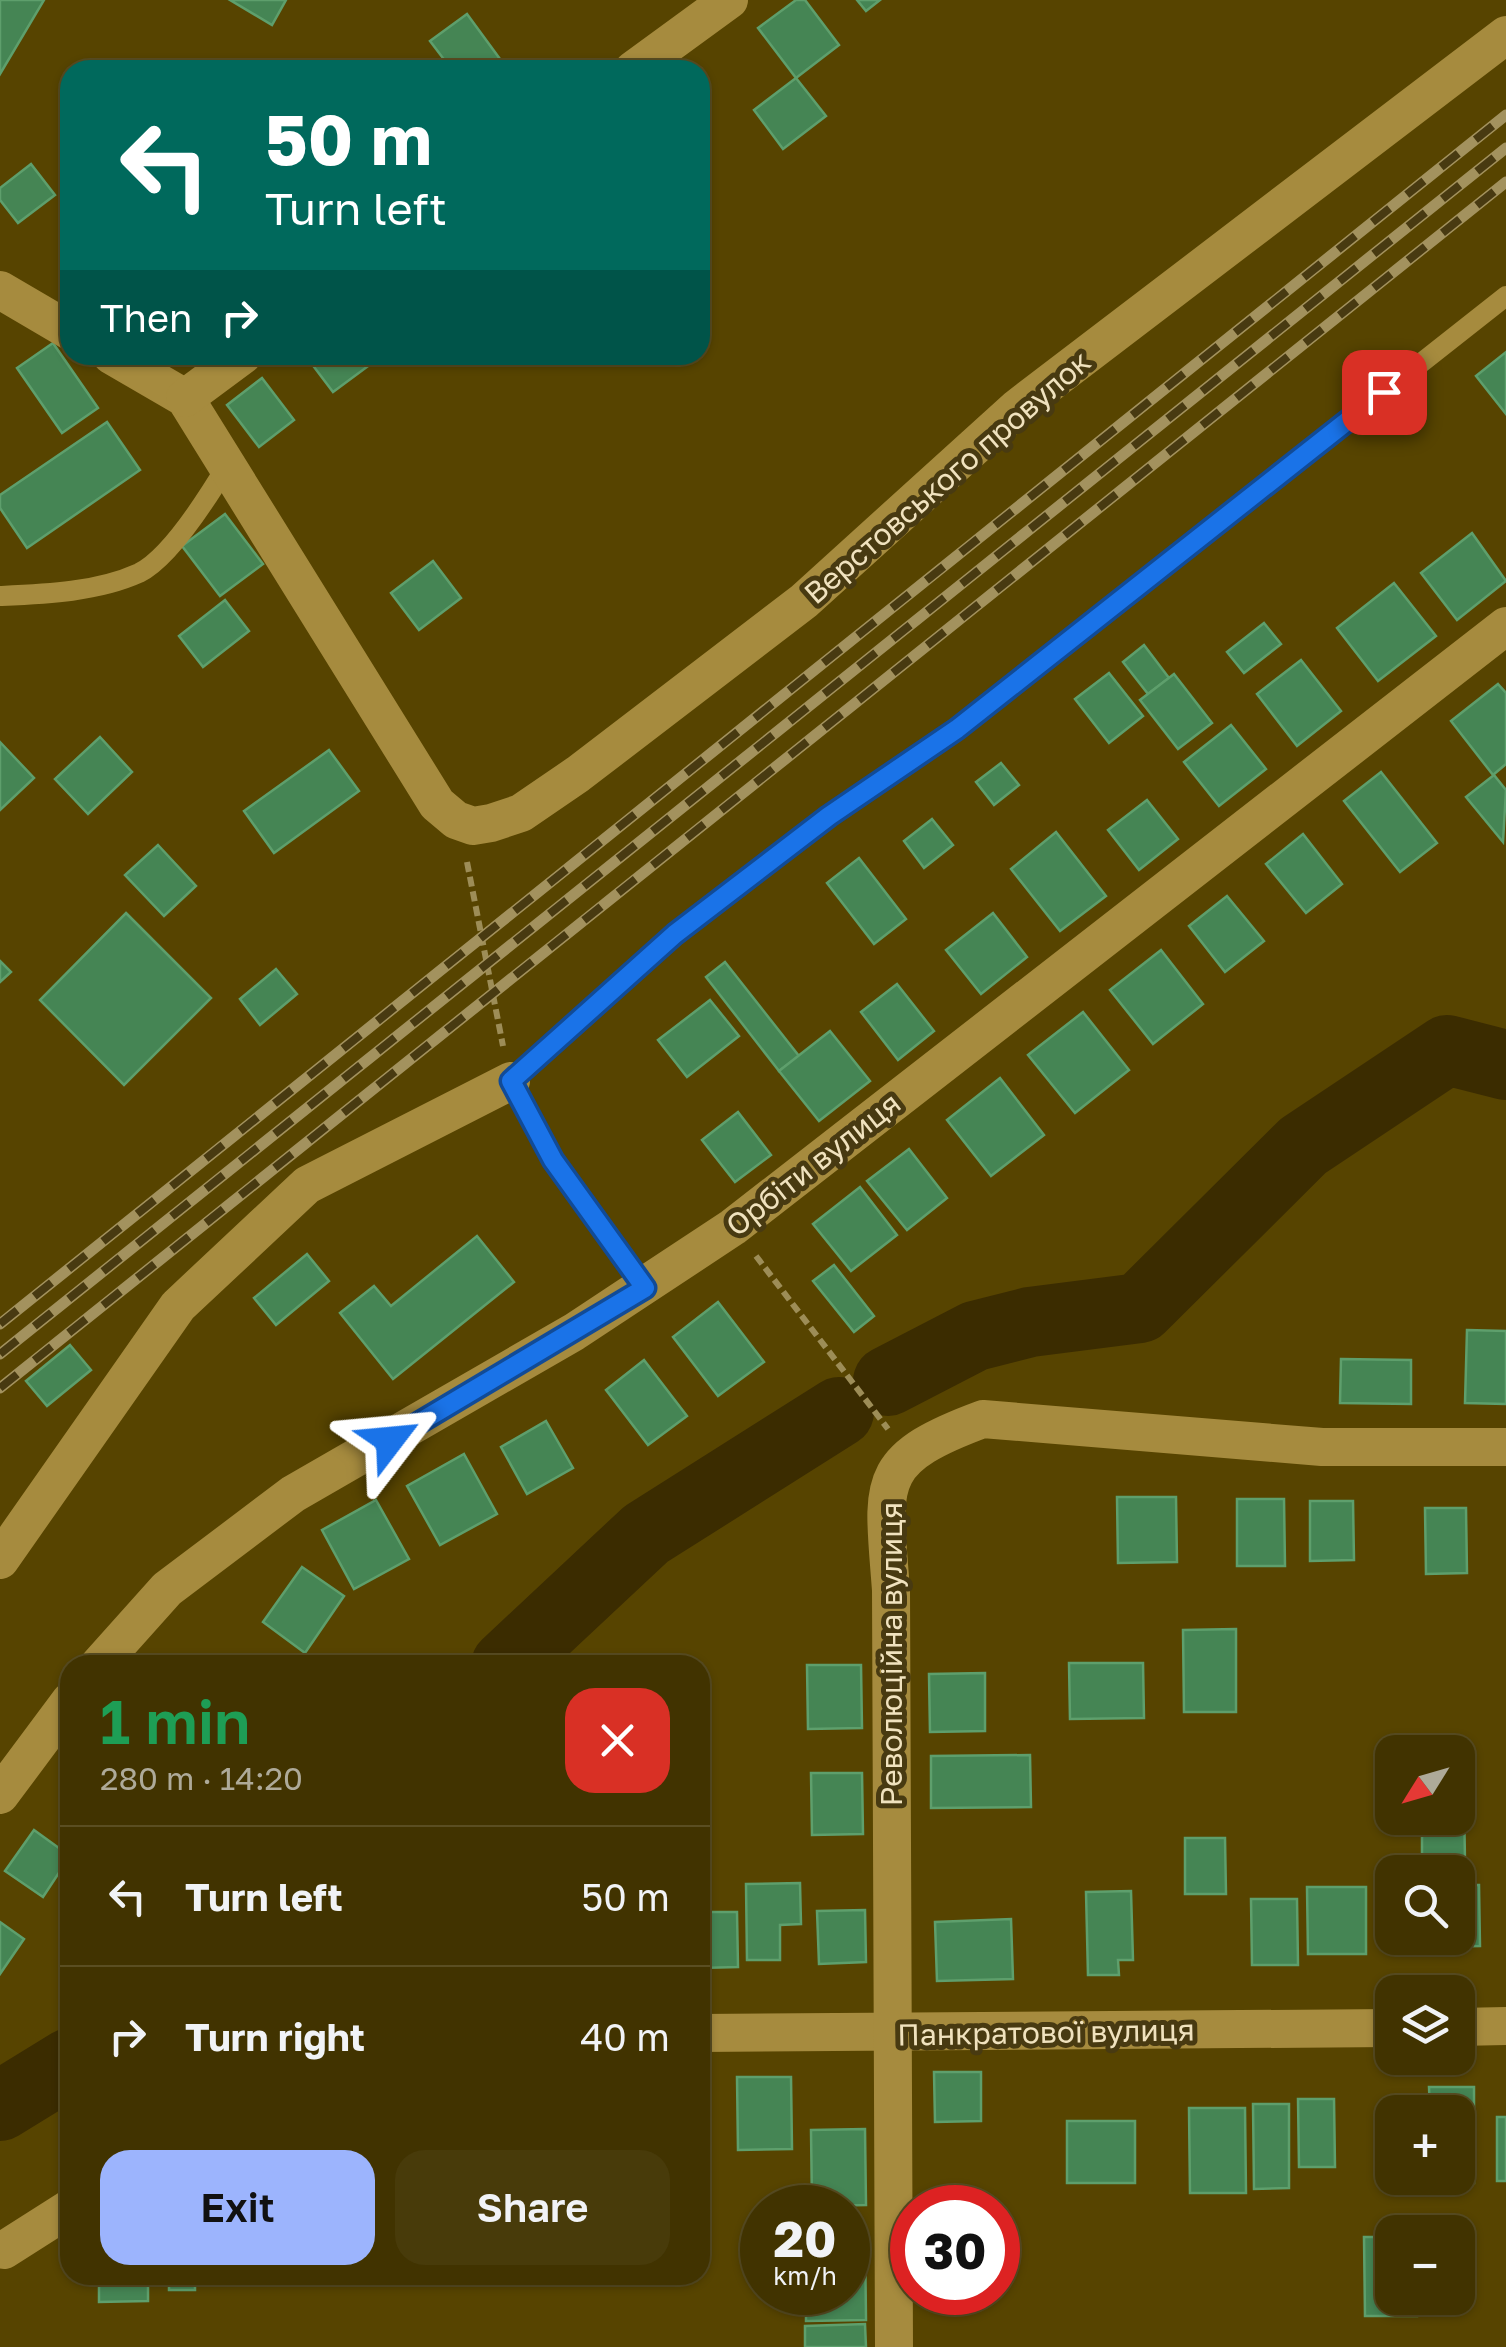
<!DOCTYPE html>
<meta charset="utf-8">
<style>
body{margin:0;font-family:"Golos Text",sans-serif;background:#483b0a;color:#f1f3f6;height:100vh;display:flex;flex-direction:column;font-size:38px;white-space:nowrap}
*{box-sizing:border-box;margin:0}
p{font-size:32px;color:#aeaa99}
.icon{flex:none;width:55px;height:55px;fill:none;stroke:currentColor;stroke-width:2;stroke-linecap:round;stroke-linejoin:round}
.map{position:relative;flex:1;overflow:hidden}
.details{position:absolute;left:60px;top:1655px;width:650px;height:630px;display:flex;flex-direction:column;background:#413300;border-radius:30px;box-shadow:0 2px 8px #0004,0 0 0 2px #5a4e22}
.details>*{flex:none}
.top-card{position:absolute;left:60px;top:60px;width:650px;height:305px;border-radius:30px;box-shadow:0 2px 8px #0004,0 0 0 2px #5a4e22;background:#00695c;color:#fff;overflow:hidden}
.needle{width:65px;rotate:233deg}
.buttons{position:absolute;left:1375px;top:1735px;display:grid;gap:20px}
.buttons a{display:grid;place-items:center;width:100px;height:100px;border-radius:20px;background:#413300;box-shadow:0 2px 8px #0004,0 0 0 2px #5a4e22;font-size:50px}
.speed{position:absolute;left:740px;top:2185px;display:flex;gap:20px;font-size:50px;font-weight:700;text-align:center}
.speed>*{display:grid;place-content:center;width:130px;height:130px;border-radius:50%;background:#413300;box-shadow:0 2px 8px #0004,0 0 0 2px #5a4e22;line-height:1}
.speed small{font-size:25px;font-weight:400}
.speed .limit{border:15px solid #d22;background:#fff;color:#111}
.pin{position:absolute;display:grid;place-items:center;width:85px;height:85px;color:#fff;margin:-42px;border-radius:20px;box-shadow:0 5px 15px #0006}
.me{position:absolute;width:110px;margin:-55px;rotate:61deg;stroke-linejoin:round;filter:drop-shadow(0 0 8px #0008)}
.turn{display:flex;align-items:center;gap:35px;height:210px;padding:0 40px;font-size:45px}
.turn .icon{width:130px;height:130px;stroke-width:2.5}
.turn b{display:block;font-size:70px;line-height:85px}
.then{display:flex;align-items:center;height:95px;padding:0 40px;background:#0003;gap:20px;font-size:38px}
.round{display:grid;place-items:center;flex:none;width:105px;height:105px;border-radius:30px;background:#483b0a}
.head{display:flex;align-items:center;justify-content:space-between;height:170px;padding:0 40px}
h1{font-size:60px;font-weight:600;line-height:75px;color:#1e9e55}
.button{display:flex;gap:20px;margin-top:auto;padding:20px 40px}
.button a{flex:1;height:115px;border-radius:30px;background:#9cb4fd;color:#111;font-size:40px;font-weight:600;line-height:115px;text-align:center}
.button a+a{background:#483b0a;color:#f1f3f6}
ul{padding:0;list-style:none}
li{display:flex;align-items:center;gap:30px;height:140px;padding:0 40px;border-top:2px solid #5a4e22}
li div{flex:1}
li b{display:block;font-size:38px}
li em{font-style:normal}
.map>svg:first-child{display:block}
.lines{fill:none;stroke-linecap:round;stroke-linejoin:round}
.river{stroke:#3b2c00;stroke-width:70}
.building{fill:#458554;stroke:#5e9f6c;stroke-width:2.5}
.path{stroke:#9d8d57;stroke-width:6;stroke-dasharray:10 5;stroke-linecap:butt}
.service{stroke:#a68b3e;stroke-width:20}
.minor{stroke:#a68b3e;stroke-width:38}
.rail-casing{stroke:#a3925e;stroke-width:11}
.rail{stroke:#483a11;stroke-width:8;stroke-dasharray:22;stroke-linecap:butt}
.route-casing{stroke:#114b97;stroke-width:25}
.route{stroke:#1a73e8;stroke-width:18}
.labels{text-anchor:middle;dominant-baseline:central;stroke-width:10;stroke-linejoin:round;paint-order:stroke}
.street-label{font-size:30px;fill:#f0e2be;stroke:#483a11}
</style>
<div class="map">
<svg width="1506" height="2347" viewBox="0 0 1506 2347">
<rect width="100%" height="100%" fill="#574400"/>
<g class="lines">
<g class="river">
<polyline points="888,1381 975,1336 1030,1322 1140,1308 1303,1146 1447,1050 1506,1065"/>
<polyline points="506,1665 646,1534 839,1412"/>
<polyline points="0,2106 70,2063"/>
</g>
</g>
<g class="building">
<polygon points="0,0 44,0 0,74"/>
<polygon points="230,0 286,0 272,25"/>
<polygon points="796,0 805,0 839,45 796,78 758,28"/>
<polygon points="857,0 880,0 866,11"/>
<polygon points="467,14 508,70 452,70 430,41"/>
<polygon points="796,78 826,116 783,149 754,110"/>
<polygon points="31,164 55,195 18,223 0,200 0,188"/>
<polygon points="53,343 98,408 62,433 17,368"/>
<polygon points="1506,352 1506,414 1476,376"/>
<polygon points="305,355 377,355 379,358 333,392"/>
<polygon points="262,378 294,420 259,447 227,405"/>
<polygon points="107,422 140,470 27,548 0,508 0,495"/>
<polygon points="225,514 263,564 220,596 182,546"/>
<polygon points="1472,533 1506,581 1457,620 1421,573"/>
<polygon points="433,561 461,598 419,630 391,593"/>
<polygon points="1394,583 1436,636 1378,681 1337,628"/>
<polygon points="225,600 249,631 203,667 179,636"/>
<polygon points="1264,623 1281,644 1244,673 1227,652"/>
<polygon points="1144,645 1169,678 1148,694 1123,662"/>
<polygon points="1301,660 1341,711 1297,746 1257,694"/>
<polygon points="1109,673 1143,716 1109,743 1075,699"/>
<polygon points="1174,674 1212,723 1178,749 1140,700"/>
<polygon points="1498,684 1506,693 1506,764 1493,775 1451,721"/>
<polygon points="1231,725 1266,769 1219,806 1184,762"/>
<polygon points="100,737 132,772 88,814 55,779"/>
<polygon points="0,742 34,778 0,810"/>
<polygon points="329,750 359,791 274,853 244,811"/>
<polygon points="1001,763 1019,785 994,805 976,782"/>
<polygon points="1381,772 1437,843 1400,872 1344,801"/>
<polygon points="1494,775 1506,790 1503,842 1466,797"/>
<polygon points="1147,800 1178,839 1139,870 1108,830"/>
<polygon points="932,819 953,845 924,868 904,841"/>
<polygon points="1056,832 1106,896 1060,931 1011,869"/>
<polygon points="1303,834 1342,884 1306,913 1266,864"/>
<polygon points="158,845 196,886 164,916 125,875"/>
<polygon points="859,858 906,919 874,944 827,883"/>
<polygon points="1227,896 1264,941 1225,972 1189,926"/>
<polygon points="126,913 211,998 124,1085 40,1000"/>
<polygon points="993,913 1027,957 981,994 946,950"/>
<polygon points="1161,950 1203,1004 1153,1044 1110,990"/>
<polygon points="0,961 11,972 0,982"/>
<polygon points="725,962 799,1056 779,1071 706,977"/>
<polygon points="276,969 297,994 260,1025 240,999"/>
<polygon points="897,984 934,1031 898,1060 861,1012"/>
<polygon points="710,1000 739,1036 687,1077 658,1040"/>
<polygon points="1083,1012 1129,1070 1075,1113 1028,1055"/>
<polygon points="830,1031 870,1081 819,1121 779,1071"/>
<polygon points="1000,1078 1044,1135 991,1176 947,1120"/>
<polygon points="738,1112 771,1155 735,1182 702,1140"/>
<polygon points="909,1149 947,1198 907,1230 867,1181"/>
<polygon points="860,1187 897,1235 851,1271 813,1224"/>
<polygon points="477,1236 514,1282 393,1379 340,1313 374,1286 391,1306"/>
<polygon points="307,1254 329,1281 276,1325 254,1298"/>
<polygon points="834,1265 874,1316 854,1332 813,1281"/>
<polygon points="718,1302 764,1362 718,1396 673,1337"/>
<polygon points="1467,1330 1506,1331 1506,1404 1465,1403"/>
<polygon points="70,1345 91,1370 47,1406 26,1381"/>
<polygon points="1341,1359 1411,1360 1411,1404 1340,1403"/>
<polygon points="644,1360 687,1416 648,1445 606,1390"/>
<polygon points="546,1421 573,1468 527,1494 501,1447"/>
<polygon points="464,1454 497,1514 440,1545 407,1486"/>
<polygon points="1117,1497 1176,1497 1177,1562 1118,1563"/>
<polygon points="1237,1499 1284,1499 1285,1566 1237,1566"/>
<polygon points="376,1500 409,1559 354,1589 322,1530"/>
<polygon points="1310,1501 1353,1501 1354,1560 1310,1561"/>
<polygon points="1425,1508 1466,1508 1467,1573 1426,1574"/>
<polygon points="302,1567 344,1596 305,1653 263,1622"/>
<polygon points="1236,1629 1236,1712 1184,1712 1183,1630"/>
<polygon points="1069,1663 1143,1663 1144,1718 1070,1719"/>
<polygon points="807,1665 861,1665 862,1728 808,1729"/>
<polygon points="985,1673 985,1731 930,1732 929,1674"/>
<polygon points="1030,1755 1031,1807 931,1808 931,1756"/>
<polygon points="811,1773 862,1773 863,1834 812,1835"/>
<polygon points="1458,1805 1464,1805 1465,1860 1422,1861 1422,1818 1458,1818"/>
<polygon points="34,1830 70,1856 43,1897 5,1871"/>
<polygon points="1185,1838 1225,1838 1226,1894 1185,1894"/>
<polygon points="800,1883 801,1924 780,1925 780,1960 747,1960 746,1884"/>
<polygon points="1458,1885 1479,1885 1480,1946 1426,1947 1426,1938 1458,1938"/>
<polygon points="1307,1887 1366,1887 1366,1954 1308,1954"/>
<polygon points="1131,1891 1133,1960 1118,1960 1119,1975 1088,1975 1086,1892"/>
<polygon points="1251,1899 1297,1899 1298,1965 1252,1965"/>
<polygon points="865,1910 866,1962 819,1964 817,1911"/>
<polygon points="700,1912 737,1912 738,1967 700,1968"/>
<polygon points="1011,1919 1013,1979 937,1981 935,1922"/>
<polygon points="0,1922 24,1939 0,1974"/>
<polygon points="934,2072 981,2072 981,2121 935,2122"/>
<polygon points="737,2077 791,2077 792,2149 738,2150"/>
<polygon points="1429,2087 1474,2087 1474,2183 1430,2183 1430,2178 1458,2178 1458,2112 1430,2112"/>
<polygon points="1298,2099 1334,2099 1335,2167 1299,2167"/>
<polygon points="1253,2104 1289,2104 1289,2188 1254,2189"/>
<polygon points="1189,2108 1245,2108 1246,2193 1190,2193"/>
<rect x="1497" y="2117" width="9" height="64"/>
<rect x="1067" y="2121" width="68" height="62"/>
<polygon points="865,2129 866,2205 812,2206 811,2130"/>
<polygon points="848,2236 865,2236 866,2320 806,2321 806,2292 848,2292"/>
<polygon points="1364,2237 1392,2237 1392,2298 1417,2298 1417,2316 1365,2316"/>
<polygon points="99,2275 148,2275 148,2301 99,2302"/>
<rect x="169" y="2275" width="26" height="15"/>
<polygon points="865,2324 866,2347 805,2347 805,2326"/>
</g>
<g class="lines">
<g class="path">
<polyline points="467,862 503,1046"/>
<polyline points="756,1256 888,1429"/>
</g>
<g class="service">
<path d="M0,596C46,594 97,592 139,573C170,558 210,494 228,464"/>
<polyline points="645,1288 553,1160 511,1081 675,934 829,817 957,729 1506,296"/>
</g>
<g class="minor">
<polyline points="633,70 729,0"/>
<polyline points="0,290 70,331"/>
<polyline points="111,355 185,398 437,804 456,820 473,826 491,823 521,813 578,774 804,601 1017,408 1506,35"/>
<polyline points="185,398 243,355"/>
<polyline points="0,1560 178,1306 307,1185 511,1081"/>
<polyline points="99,1665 167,1589 293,1494 574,1332 733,1227 1506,626"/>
<polyline points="0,1795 70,1701"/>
<polyline points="1458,2027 1506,2026"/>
<polyline points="700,2033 1392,2028"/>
<polyline points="4,2250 70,2208"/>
<path d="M894,2347L891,1590C883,1482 872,1460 983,1419L1322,1447H1506"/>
</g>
<defs>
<g id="rail">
<polyline points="0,1324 1506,115"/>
<polyline points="0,1354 1506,148"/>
<polyline points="0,1388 1506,182"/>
</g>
</defs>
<use href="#rail" class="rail-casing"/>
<use href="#rail" class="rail"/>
</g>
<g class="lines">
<defs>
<polyline id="route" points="390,1440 645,1288 553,1160 511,1081 675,934 829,816 957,729 1384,392"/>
</defs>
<use href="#route" class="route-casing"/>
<use href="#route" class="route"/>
</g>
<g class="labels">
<g class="street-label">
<text transform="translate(947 477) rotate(-41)">Верстовського провулок</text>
<text transform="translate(813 1164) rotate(-38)">Орбіти вулиця</text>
<text transform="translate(891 1654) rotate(-90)">Революційна вулиця</text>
<text transform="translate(1046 2032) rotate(-1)">Панкратової вулиця</text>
</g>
</g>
</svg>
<div class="buttons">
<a><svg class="needle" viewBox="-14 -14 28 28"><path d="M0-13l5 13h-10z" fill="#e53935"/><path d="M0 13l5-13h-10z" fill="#aeaa99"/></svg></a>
<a><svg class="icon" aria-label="search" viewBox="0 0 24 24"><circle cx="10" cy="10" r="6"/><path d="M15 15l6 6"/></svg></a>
<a><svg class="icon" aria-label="layers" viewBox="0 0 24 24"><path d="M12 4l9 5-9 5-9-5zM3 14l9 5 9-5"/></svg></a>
<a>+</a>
<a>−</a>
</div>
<div class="speed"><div>20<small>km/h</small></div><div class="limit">30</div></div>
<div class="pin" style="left:1384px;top:392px;background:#d93025"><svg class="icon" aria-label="arrive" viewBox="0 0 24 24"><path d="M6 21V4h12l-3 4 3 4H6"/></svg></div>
<svg class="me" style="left:390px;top:1440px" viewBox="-20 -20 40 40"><path d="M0-17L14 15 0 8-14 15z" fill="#1a73e8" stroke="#fff" stroke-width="4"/></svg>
<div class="top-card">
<div class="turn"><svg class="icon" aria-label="left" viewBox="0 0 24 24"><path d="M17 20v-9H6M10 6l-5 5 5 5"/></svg><div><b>50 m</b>Turn left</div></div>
<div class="then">Then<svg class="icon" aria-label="right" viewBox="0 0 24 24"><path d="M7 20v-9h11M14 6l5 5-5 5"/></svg></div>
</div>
<section class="details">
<div class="head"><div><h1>1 min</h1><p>280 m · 14:20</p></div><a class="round" style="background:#d93025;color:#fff"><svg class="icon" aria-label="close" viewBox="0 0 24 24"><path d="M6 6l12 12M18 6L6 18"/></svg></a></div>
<ul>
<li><svg class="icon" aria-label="left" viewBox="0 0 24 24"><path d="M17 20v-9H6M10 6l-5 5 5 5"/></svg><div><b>Turn left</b></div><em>50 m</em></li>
<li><svg class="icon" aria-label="right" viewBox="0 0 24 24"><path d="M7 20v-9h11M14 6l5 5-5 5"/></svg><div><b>Turn right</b></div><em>40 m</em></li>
</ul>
<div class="button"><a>Exit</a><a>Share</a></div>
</section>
</div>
